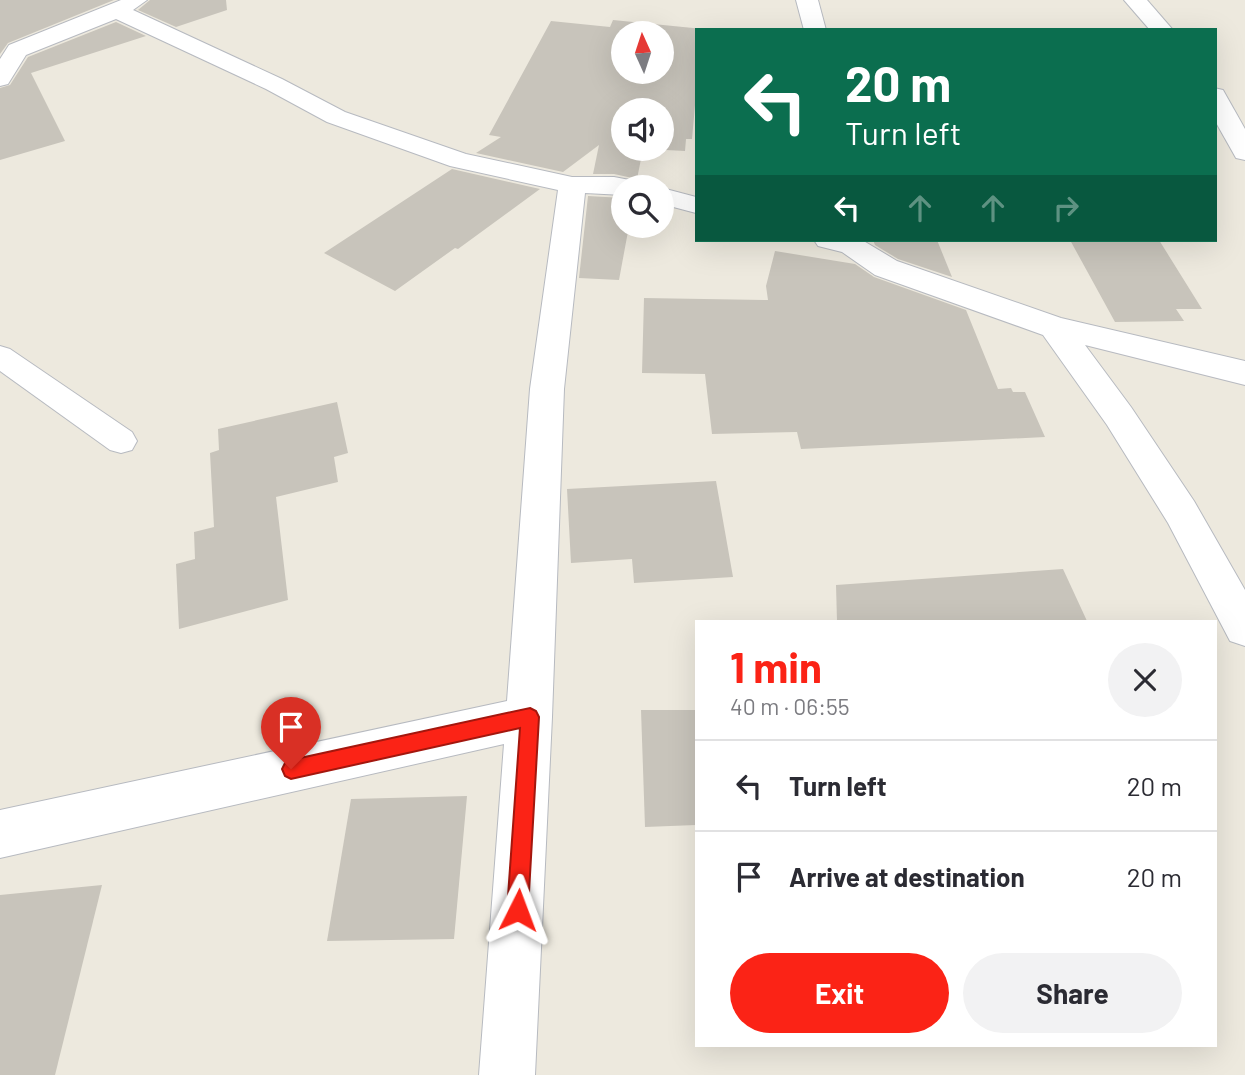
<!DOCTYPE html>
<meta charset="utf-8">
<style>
body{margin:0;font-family:Barlow,sans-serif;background:#f2f2f3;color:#2b2b33;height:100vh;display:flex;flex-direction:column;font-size:26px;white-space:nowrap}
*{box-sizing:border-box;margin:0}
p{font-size:23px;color:#7c7c81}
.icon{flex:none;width:38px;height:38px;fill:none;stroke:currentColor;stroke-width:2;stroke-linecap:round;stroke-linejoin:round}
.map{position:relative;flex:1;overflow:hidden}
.sheet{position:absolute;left:695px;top:620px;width:522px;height:427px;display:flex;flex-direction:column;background:#fff;border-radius:0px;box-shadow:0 7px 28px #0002}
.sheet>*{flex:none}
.guide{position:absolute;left:695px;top:28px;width:522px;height:214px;border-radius:0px;box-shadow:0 7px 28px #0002;background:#0b6e4f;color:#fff;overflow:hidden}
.needle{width:46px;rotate:357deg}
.controls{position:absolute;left:611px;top:21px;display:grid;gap:14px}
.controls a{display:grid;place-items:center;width:63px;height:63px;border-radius:50%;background:#fff;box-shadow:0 7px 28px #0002;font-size:35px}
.pin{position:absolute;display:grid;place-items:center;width:60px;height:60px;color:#fff;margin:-72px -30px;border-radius:50% 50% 50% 0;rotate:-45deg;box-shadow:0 0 7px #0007}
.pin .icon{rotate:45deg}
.me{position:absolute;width:77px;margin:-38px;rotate:3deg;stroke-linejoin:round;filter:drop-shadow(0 0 5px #0008)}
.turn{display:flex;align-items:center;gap:24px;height:147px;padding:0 35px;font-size:32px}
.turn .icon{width:91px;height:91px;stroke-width:2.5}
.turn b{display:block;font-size:49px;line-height:60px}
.lanes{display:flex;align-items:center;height:66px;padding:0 35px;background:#0003;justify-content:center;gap:35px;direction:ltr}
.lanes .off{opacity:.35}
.round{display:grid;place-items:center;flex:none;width:74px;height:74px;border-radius:37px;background:#f2f2f3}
.summary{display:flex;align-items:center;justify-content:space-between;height:119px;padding:0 35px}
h1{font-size:42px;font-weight:700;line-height:52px;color:#fb2316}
.primary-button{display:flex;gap:14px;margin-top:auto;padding:14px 35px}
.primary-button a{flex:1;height:80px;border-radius:42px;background:#fb2316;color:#fff;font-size:28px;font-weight:700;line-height:80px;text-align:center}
.primary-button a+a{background:#f2f2f3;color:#2b2b33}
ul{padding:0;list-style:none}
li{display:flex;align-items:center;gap:21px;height:91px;padding:0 35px;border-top:2px solid #e1e1e2}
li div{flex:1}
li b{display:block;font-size:26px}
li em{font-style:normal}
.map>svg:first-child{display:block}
.building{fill:#c8c4bb;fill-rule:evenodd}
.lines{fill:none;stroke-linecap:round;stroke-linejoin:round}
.service-casing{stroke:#b7bac0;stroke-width:2}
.minor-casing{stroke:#b7bac0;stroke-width:2}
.service{fill:#fff;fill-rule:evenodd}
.minor{fill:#fff;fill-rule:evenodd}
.route{fill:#fb2316;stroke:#a3170e;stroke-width:2}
</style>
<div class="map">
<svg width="1245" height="1075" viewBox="0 0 1245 1075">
<rect width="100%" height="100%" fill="#ede9de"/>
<g class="building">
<polygon points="0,0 114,0 8,43 0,54"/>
<polygon points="150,0 226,0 227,10 176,27 138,10"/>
<path d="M613,20L703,29L696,30V94L692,139H686L685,151L647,149H662V110H623V149H643L637,179L614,174H593L599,145L563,172L476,153L501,137L489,135L551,21L610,27ZM623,33H662V72H623Z"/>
<polygon points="116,22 146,36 31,73 65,141 0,160 0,88 10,85 28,57"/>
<polygon points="452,169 540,189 458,249 455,248 395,291 324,253"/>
<polygon points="588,196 623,198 623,226 629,226 619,280 579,278"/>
<polygon points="873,240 937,240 952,277 898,259 875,245"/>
<polygon points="1070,240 1159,240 1202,309 1176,309 1184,321 1115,322"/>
<polygon points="775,251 855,264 874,277 966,310 998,389 1011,388 1013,392 1025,392 1045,437 801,449 797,432 712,434 705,374 642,373 644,298 768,300 766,286"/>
<polygon points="337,402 348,453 334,457 338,482 276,497 288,600 179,629 176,564 195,559 194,532 214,527 210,453 219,450 218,429"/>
<polygon points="716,481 733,577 634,583 632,559 571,563 567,489"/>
<polygon points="1063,569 1087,621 837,621 836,585"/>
<polygon points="641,710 696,710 696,825 645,827"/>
<polygon points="467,796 454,939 327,941 351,799"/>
<polygon points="102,885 55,1075 0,1075 0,895"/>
</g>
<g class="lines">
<defs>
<polygon id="service" points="0,346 10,349 132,432 137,441 132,450 121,453 110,450 0,371"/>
<g id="minor">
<polygon points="121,0 147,0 133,10 282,79 345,112 466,154 572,177 614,177 635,181 639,187 623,187 623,195 585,193 564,389 552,717 535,1075 479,1075 504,744 0,858 0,810 507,701 530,389 558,190 450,166 327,122 266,89 116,19 26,55 8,84 0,86 0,59 9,45"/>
<polygon points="796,0 818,0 826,30 804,30"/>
<polygon points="1124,0 1147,0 1173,30 1150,30"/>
<polygon points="1214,88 1223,90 1245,129 1245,160 1236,158 1214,119"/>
<polygon points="662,188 696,197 696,213 662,204"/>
<polygon points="814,240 862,240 897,261 1061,318 1245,361 1245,385 1085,345 1131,407 1194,501 1245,590 1245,646 1230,641 1168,523 1107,425 1043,335 875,275 842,252 818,246"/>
</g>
</defs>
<use href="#service" class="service-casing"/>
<use href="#minor" class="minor-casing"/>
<use href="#service" class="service"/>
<use href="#minor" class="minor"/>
</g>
<polygon class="route" points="530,708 536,711 539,717 528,910 525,917 518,920 510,917 507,910 520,728 291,779 285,776 282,769 285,763 291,760"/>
</svg>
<div class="controls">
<a><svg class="needle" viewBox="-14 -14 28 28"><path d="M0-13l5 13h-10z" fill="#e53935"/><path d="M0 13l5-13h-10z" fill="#7c7c81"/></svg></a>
<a><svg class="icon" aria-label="sound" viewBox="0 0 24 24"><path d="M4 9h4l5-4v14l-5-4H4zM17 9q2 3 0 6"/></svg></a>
<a><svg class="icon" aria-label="search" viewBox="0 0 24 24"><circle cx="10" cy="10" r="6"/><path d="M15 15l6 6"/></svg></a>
</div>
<div class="pin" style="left:291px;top:769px;background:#d93025"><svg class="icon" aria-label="arrive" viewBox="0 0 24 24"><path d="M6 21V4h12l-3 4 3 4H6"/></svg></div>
<svg class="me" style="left:518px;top:910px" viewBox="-20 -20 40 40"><path d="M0-17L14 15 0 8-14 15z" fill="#fb2316" stroke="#fff" stroke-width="4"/></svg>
<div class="guide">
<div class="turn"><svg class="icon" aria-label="left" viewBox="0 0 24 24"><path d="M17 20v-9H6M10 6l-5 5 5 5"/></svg><div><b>20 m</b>Turn left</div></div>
<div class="lanes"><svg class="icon" aria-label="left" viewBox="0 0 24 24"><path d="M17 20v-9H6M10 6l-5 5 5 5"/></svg><svg class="icon off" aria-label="ahead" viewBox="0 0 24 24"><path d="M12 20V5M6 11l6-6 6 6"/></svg><svg class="icon off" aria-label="ahead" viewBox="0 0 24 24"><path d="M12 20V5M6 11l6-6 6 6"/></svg><svg class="icon off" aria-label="right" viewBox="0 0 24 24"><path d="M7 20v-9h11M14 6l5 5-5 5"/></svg></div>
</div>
<section class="sheet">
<div class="summary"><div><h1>1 min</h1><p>40 m · 06:55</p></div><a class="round"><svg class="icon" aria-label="close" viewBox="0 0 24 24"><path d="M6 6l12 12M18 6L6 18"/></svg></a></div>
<ul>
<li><svg class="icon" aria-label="left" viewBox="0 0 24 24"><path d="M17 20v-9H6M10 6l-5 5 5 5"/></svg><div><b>Turn left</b></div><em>20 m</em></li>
<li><svg class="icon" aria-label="arrive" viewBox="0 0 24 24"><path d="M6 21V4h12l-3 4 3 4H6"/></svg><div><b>Arrive at destination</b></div><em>20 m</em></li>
</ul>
<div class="primary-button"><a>Exit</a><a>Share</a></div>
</section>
</div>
